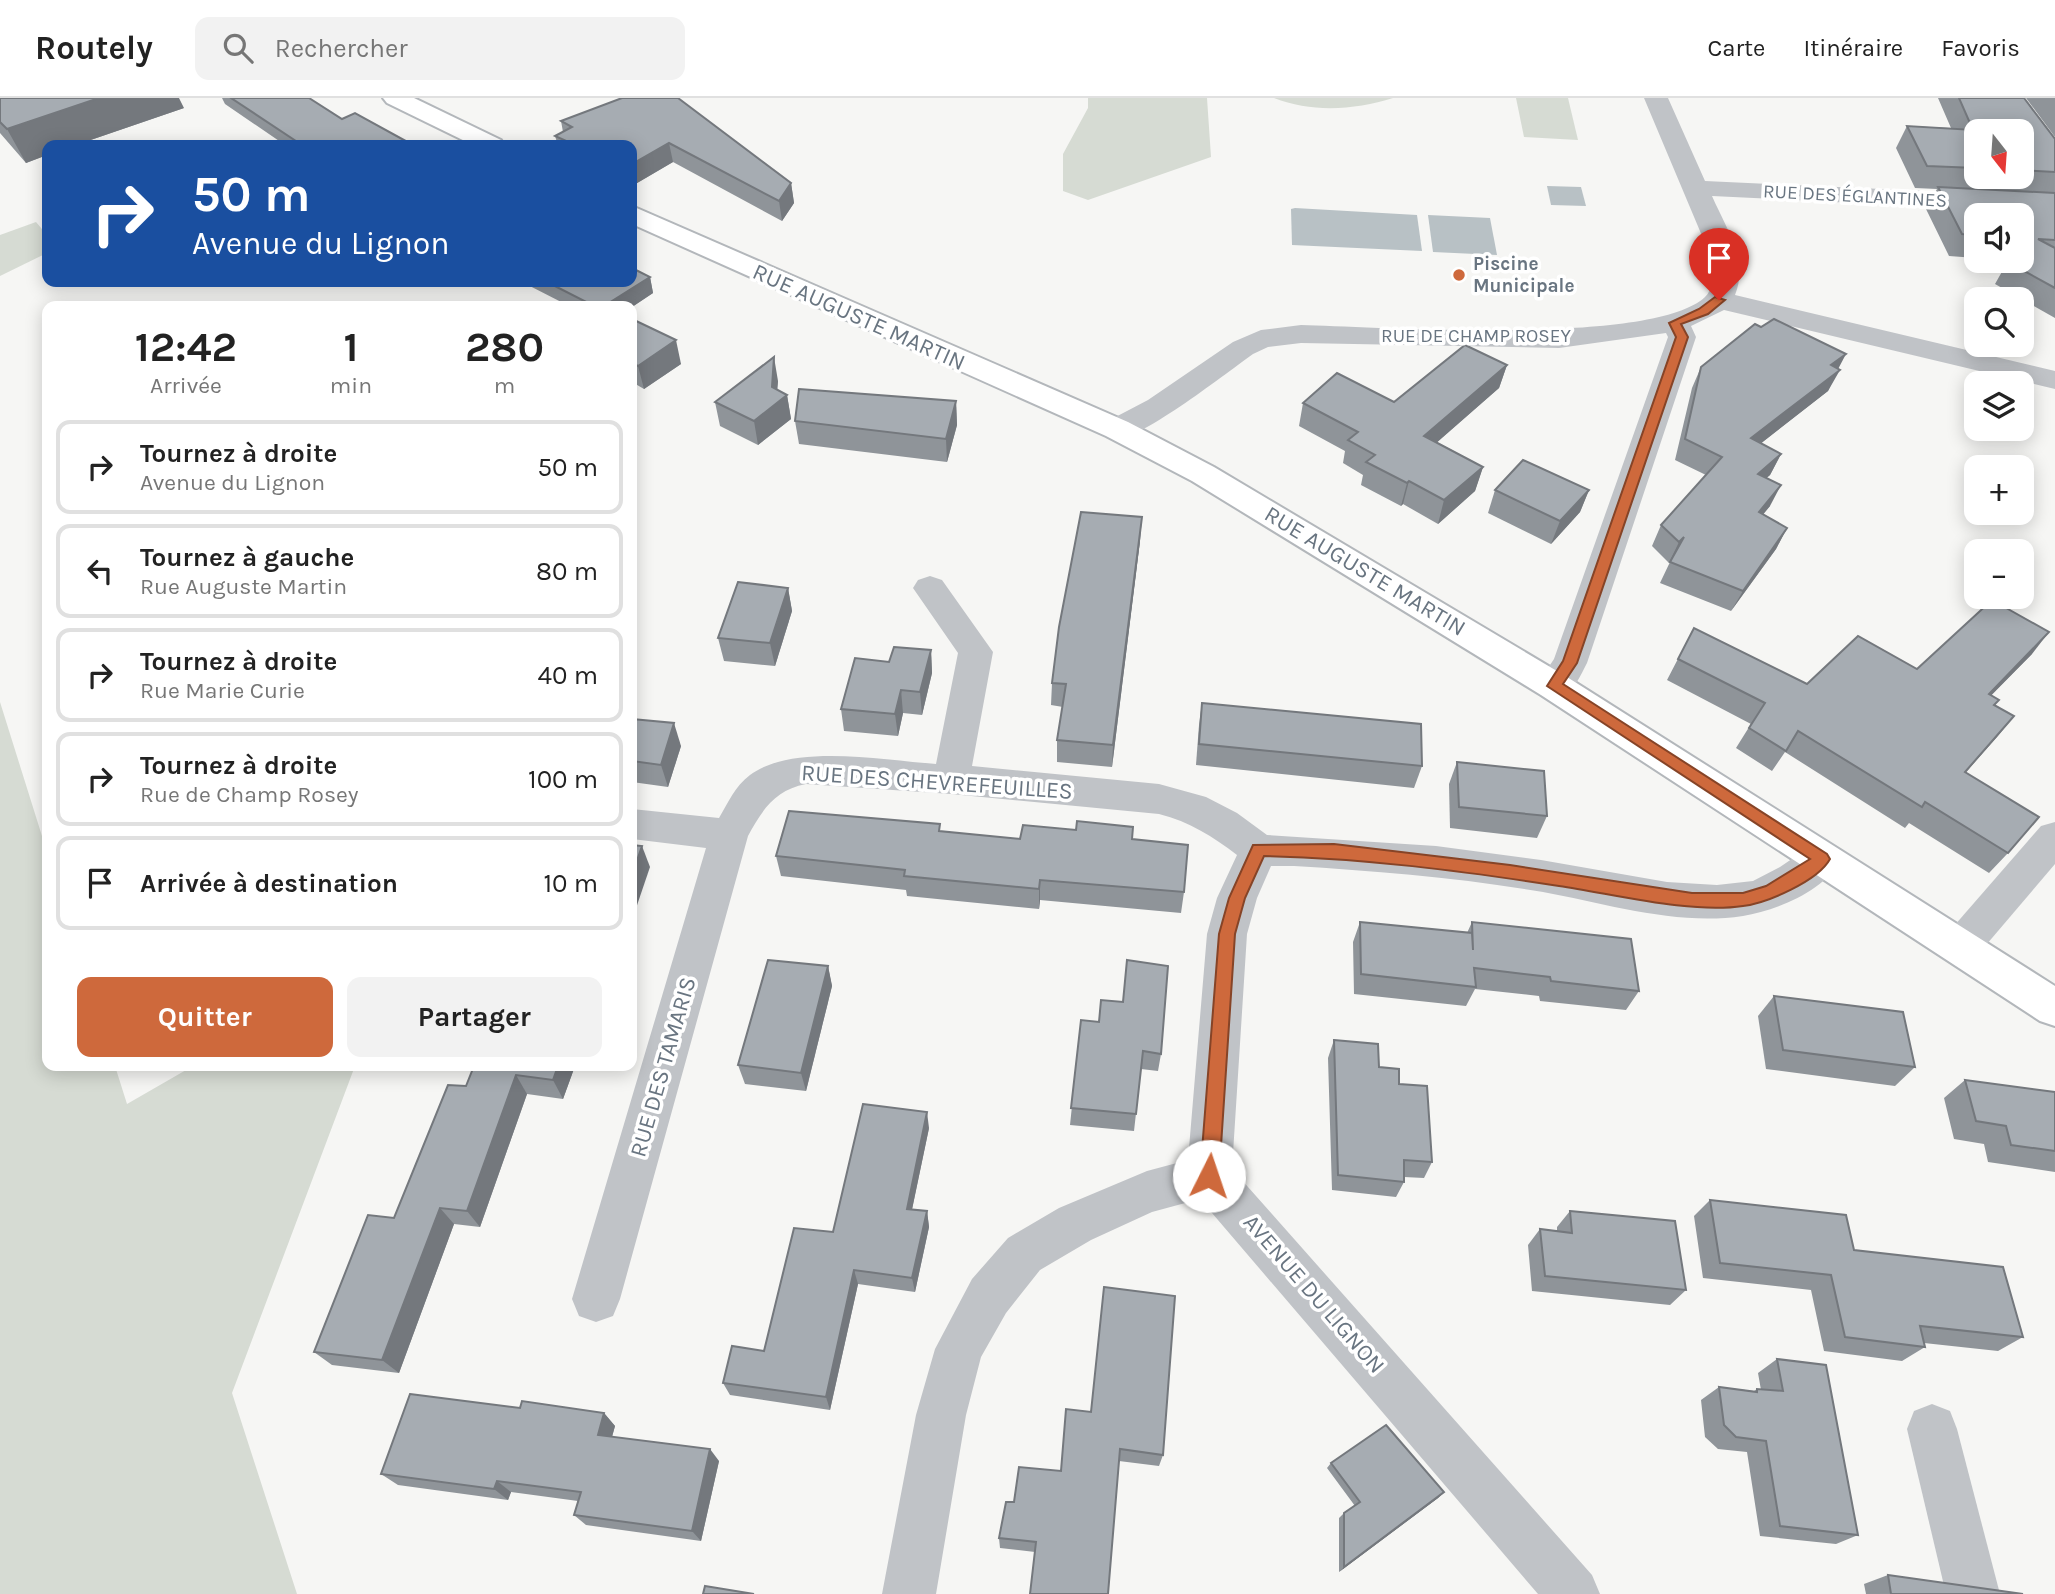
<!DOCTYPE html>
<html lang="fr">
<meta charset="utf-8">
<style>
body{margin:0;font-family:Karla,sans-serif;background:#f2f2f2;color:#222;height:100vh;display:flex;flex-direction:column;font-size:26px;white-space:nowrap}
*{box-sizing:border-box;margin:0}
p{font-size:23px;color:#767676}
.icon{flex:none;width:38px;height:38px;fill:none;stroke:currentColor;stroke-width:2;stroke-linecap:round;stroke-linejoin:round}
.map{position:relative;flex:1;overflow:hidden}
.panel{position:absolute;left:42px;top:203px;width:595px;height:770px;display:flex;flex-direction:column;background:#fff;border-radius:14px;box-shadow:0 4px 18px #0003}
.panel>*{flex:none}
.top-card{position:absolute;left:42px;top:42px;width:595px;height:147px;border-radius:14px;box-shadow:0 4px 18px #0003;background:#1a4fa0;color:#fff;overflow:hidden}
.needle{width:46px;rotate:163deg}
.buttons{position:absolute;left:1964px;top:21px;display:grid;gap:14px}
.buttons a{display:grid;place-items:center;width:70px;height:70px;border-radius:14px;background:#fff;box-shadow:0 4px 18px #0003;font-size:35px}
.pin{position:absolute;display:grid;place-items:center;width:60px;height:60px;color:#fff;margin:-72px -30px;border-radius:50% 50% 50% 0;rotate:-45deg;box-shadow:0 0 7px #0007}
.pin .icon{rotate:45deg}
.me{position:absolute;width:77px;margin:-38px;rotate:4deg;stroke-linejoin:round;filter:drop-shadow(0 0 5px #0008)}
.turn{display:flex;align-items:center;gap:24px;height:147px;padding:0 35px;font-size:32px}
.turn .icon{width:91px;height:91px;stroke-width:2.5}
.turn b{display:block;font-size:49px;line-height:60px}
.eta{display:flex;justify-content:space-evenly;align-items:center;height:119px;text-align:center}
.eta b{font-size:42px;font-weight:700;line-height:49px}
.primary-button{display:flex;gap:14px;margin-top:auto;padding:14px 35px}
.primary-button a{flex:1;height:80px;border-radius:14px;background:#ce693c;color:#fff;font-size:28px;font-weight:700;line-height:80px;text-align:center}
.primary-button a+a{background:#f2f2f2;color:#222}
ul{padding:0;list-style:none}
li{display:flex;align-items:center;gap:21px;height:94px;margin:0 14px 10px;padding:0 21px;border:4px solid #e0e0e0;border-radius:14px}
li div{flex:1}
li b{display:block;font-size:26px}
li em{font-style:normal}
header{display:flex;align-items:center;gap:42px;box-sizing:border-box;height:98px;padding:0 35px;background:#fff;border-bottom:2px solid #e0e0e0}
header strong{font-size:33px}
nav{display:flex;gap:38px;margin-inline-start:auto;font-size:24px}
.search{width:490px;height:63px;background:#f2f2f2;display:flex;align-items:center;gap:18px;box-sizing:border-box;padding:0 24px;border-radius:14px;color:#767676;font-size:26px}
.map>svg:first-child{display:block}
.green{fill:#d6dbd3}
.water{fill:#b8c1c5}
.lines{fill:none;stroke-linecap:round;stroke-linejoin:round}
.secondary-casing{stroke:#b3b7bb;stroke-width:4}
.minor{fill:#c0c3c7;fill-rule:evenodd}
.secondary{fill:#fff;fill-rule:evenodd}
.wall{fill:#8f9499;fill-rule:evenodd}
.shaded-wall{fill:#74787d}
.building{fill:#a6acb2;stroke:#74787d;stroke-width:2}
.route{fill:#ce693c;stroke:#864427;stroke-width:2}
.poi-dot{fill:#ce693c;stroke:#fff;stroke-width:2.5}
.labels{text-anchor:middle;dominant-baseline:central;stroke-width:7;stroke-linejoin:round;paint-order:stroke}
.far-street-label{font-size:19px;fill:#697581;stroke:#fff}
.far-poi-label{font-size:19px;font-weight:bold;fill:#697581;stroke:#fff;text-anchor:start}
.street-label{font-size:23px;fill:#697581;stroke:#fff}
</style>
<header>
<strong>Routely</strong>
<div class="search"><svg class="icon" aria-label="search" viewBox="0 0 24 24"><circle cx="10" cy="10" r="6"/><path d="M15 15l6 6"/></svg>Rechercher</div>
<nav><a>Carte</a><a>Itinéraire</a><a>Favoris</a></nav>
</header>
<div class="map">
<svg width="2055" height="1496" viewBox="0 0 2055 1496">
<rect width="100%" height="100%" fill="#f6f6f4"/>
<g class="green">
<polygon points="1088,0 1207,0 1211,59 1088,102 1063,93 1063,56 1088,10"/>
<path d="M1274,0H1393C1355,12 1312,15 1274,0Z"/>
<polygon points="1516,0 1568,0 1578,42 1524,39"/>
<polygon points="36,124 47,137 47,155 0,178 0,137"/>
<polygon points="0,604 47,754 47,968 115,968 127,1006 193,968 355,968 232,1295 297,1496 0,1496"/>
</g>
<g class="water">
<polygon points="1547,88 1581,89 1586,108 1551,107"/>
<polygon points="1295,110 1417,117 1422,153 1292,147 1291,111"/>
<polygon points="1428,117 1490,120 1497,157 1433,154"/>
</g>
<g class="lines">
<defs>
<g id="secondary">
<polygon points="383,0 414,0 501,42 504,47 473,47 387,5"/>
<polygon points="632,108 1128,324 1214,369 1567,579 2055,888 2055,928 2040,923 1541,597 1192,383 1106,338 632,126"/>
</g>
</defs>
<use href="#secondary" class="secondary-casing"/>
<g class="minor">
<path d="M1644,0H1668L1705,83L2055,99V115L1712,98C1726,130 1749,163 1735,197L2055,273V291L1724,212L1691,228L1696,239L1587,565C1576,586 1569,606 1541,597L1536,588L1554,561L1668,239L1666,235L1559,250L1301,245L1268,249L1253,256C1229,273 1142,341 1117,341C1113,341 1110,339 1106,338L1102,331L1106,324L1148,302L1233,244L1261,232L1301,227C1379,229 1653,248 1705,199C1714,190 1713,176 1713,164Z"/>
<path d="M930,478L942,482L993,554L972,668L1159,686L1206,699L1237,715L1267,737L1436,748L1541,762L1667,784L1717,787L1753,783L1780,769L1808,750L1822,745L1836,750L1841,761C1826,792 1776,813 1743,818C1677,828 1608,806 1543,794C1461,780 1377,773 1294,768H1271L1257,800L1247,836L1232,1071L1592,1477L1600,1496H1538L1200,1101L1152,1114L1091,1142L1040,1172L1006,1215L981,1259L966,1317L936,1496H882L916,1317L935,1251L972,1181L1008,1140L1059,1110L1147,1073L1188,1062L1207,836L1217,800L1237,757C1212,738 1190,724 1159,716L951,696L806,686C775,692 762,712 748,738L620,1201L613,1218L596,1224L579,1218L572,1201L706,750L632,741V711L719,720C728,705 735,688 750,677C793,645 883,662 936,666L958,555L913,490L918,482Z"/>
<polygon points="2055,724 2055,766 1975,860 1961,865 1947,860 1941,848 1947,836 2041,728"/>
<polygon points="1932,1306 1950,1313 1957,1331 2000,1496 1946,1496 1907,1331 1914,1313"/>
</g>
<use href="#secondary" class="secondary"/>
</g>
<g class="wall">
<polygon points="0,0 184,10 76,47 47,47 47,57 26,65 0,35"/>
<polygon points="222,0 309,0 342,21 413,47 285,47 225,6"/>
<polygon points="622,0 791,85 794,105 782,123 673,64 632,88 632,47 558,47 555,38 563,34 561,23"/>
<path d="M1938,0H2024L2055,41V220L1995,186L2008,163H2021V117H1976V160L1949,158L1926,111L1937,91L1915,90L1896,50L1907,28L1951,30ZM1976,33H2021V79H1976Z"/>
<polygon points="2026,0 2055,0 2055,39"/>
<polygon points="650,179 653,195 632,209 569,208 522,184 632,184"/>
<polygon points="632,222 681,266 644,291 632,284"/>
<polygon points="1507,267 1499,290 1437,344 1483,369 1475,393 1438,426 1403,406 1401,408 1361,387 1363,377 1343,365 1345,353 1299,328 1303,305 1394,304"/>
<polygon points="1701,269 1838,271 1828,293 1761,345 1781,356 1770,377 1766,380 1770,408 1763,416 1787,430 1776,451 1731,513 1660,485 1670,464 1669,465 1652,448 1661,427 1706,377 1675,362 1692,290"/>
<polygon points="778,283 777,292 787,297 791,321 758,347 720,328 715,304"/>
<polygon points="956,303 957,327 947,364 799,346 795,323"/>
<polygon points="1495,392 1589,392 1580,414 1551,446 1488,415"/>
<polygon points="1140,443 1112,669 1057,664 1057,642 1063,609 1051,607 1052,585"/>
<polygon points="788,490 792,513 775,568 724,563 718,540"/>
<polygon points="1694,530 1807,586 2032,556 1991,597 1995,607 2014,618 1966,674 2008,755 1989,775 1909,725 1905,730 1785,654 1772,673 1736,650 1751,626 1667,582"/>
<polygon points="931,552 932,575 922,617 903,615 898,638 844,633 841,611 889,564"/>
<polygon points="1202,605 1422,668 1414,690 1196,667 1199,627"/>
<polygon points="632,621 681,648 668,689 632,684"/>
<polygon points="1457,664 1547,718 1537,740 1450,730 1449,686"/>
<polygon points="941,733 1020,741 1132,741 1184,794 1181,815 1040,802 1039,811 907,798 906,792 781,778 776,758"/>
<polygon points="1360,824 1467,835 1472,824 1639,893 1626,912 1540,903 1539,898 1475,891 1466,908 1354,896 1353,844"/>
<polygon points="828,868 832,888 806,993 745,986 738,967"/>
<polygon points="1774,898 1915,969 1895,988 1766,971 1758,918"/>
<polygon points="1081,922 1161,956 1158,973 1141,971 1134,1033 1070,1027"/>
<polygon points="1334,942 1379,969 1399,986 1432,1064 1424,1080 1404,1079 1404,1084 1396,1099 1332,1092 1328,960"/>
<polygon points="474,968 575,968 563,1001 527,996 480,1129 454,1126 399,1275 332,1267 314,1254 394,1120 466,988"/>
<polygon points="1965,982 2055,994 2055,1074 1988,1064 1984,1046 1954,1041 1944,1000"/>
<polygon points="929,1030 912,1111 927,1113 929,1129 915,1194 858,1186 830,1312 730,1297 723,1285 764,1253 833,1134"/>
<polygon points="1710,1102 1854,1152 2023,1239 1998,1253 1924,1245 1925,1249 1902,1263 1824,1253 1811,1192 1703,1180 1694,1118"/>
<polygon points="1570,1113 1686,1192 1670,1207 1532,1193 1528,1147 1540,1131 1557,1133 1557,1129"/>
<polygon points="1777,1261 1858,1437 1836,1446 1760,1438 1747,1354 1718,1351 1705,1339 1701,1302 1719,1289 1754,1293 1757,1291 1761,1292 1758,1275"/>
<polygon points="520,1310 604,1315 615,1328 612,1339 719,1363 701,1443 586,1427 574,1417 578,1403 511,1394 508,1402 398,1387 381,1376"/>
<polygon points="1066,1311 1163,1357 1159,1368 1119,1363 1035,1454 1000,1450 999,1440 1061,1373"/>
<polygon points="1331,1365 1444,1394 1438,1400 1339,1474 1339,1420 1344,1415 1355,1408 1327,1370"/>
<polygon points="1888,1477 2023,1496 1866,1496 1864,1486"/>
</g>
<g class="shaded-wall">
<polygon points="99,0 179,0 184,10 76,47 47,47 47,57 26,65 7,31"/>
<polygon points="669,45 673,64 632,88 632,66"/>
<polygon points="791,85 794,105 782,123 779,103"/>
<polygon points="650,179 653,195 632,209 604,208"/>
<polygon points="676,242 681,266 644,291 638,268"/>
<polygon points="1846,256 1836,275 1840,272 1828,293 1741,361 1751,340 1831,267"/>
<polygon points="774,259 778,283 776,306 787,297 791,321 758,347 754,323 772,289"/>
<polygon points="1507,267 1499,290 1418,361 1424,338"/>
<polygon points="956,303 957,327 947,364 946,341"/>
<polygon points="1781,356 1770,377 1747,397 1758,376"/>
<polygon points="1483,369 1475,393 1438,426 1444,402"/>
<polygon points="1409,383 1403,406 1401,408 1407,385"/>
<polygon points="1781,387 1770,408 1748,435 1759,414"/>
<polygon points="1589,392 1580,414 1551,446 1560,423"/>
<polygon points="1142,419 1140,443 1112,669 1113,647"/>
<polygon points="1787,430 1776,451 1731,513 1743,493"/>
<polygon points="1684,439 1674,460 1669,465 1679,444"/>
<polygon points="632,449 635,460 632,463"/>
<polygon points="788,490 792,513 775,568 770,545"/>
<polygon points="2049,534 2032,556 1972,617 1989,596"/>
<polygon points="931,552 932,575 922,617 920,594"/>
<polygon points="901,592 903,615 898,638 895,616"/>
<polygon points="2014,618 1997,639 1948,694 1965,674"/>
<polygon points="674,625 681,648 668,689 661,667"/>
<polygon points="642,748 650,769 632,822 632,777"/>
<polygon points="1040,782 1040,802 1039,811 1039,791"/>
<polygon points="828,868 832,888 806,993 801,975"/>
<polygon points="558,968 575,968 563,1001 553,982"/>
<polygon points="516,977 527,996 480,1129 467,1113"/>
<polygon points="927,1014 929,1030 909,1126 907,1111"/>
<polygon points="440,1110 454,1126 399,1275 382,1262"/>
<polygon points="927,1113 929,1129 915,1194 912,1180"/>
<polygon points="854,1172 858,1186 830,1312 826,1299"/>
<polygon points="604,1315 615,1328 609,1349 598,1337"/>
<polygon points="710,1351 719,1363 701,1443 692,1433"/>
<polygon points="497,1383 511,1394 508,1402 494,1391"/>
<polygon points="1444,1394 1438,1400 1339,1474 1344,1469"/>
</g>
<g class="building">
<polygon points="0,0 99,0 7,31 0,24"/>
<polygon points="231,0 309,0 342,21 355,15 413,47 302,47"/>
<polygon points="622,0 678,0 791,85 779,103 669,45 632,66 632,47 575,47 555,38 572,29 561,23"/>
<polygon points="1959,0 2024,0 2055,41 2055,74 2021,72 2021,33 1976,33 1976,70 1927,68 1907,28 1973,32"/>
<polygon points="1938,89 2055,95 2055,142 2038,141 2055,150 2055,190 2008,164 2009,163 2021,163 2021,117 1976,117 1976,137 1962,136"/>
<polygon points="632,170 650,179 604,208 594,208 547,184 632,184"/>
<polygon points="632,221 676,242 638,268 632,264"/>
<polygon points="1774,221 1846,256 1831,267 1840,272 1751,340 1781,356 1758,376 1781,387 1759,414 1787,430 1743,493 1670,464 1684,439 1679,444 1661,427 1722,359 1685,341 1701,269 1755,226 1761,229"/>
<polygon points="1465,247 1507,267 1424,338 1483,369 1444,402 1409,383 1407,385 1366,364 1375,357 1348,342 1358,334 1303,305 1337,275 1394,304"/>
<polygon points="774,259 772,289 787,297 754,323 715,304"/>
<polygon points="799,291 956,303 946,341 795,323"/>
<polygon points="1523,362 1589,392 1560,423 1495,392"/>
<polygon points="1081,414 1142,419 1113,647 1057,642 1066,586 1052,585 1059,529"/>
<polygon points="738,484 788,490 770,545 718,540"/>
<polygon points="1992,502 2049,534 1989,596 1999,602 1994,607 2014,618 1965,674 2039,719 2008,755 1925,704 1922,709 1798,633 1786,653 1749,630 1765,605 1678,561 1694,530 1807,586 1858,538 1917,571"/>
<polygon points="894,549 931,552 920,594 901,592 895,616 841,611 855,560 889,564"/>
<polygon points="1202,605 1421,626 1422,668 1199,646"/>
<polygon points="632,621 674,625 661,667 632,663"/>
<polygon points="1457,664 1544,673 1547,718 1459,709"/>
<polygon points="789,713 940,726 939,733 1020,741 1023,727 1076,732 1077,723 1133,729 1132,741 1188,747 1184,794 1040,782 1039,791 904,778 905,772 776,758"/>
<polygon points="632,747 642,748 632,777"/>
<polygon points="1360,824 1472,835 1473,852 1472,824 1631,841 1639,893 1551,883 1550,879 1474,870 1476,889 1361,876"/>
<polygon points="768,862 828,868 801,975 738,967"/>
<polygon points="1127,862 1168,868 1161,956 1143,953 1136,1016 1071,1010 1081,922 1099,924 1101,902 1123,904"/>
<polygon points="1774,898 1903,914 1915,969 1783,952"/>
<polygon points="1334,942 1378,946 1379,969 1399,971 1399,986 1427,988 1432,1064 1404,1062 1404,1084 1338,1077"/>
<polygon points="474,968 558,968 553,982 516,977 467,1113 440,1110 382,1262 314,1254 368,1117 394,1120 448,987 466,988"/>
<polygon points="1965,982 2055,994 2055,1053 2011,1047 2006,1028 1976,1023"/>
<polygon points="863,1006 927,1014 907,1111 927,1113 912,1180 854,1172 826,1299 723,1285 732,1248 764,1253 794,1130 833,1134"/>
<polygon points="1710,1102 1846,1117 1854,1152 2003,1169 2023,1239 1920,1228 1925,1249 1845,1239 1831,1177 1720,1165"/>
<polygon points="1570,1113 1675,1123 1686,1192 1545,1178 1540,1131 1572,1135"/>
<polygon points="1104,1189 1175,1198 1163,1357 1120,1351 1108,1496 1030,1496 1036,1444 999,1440 1006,1404 1014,1404 1019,1369 1061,1373 1066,1311 1091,1314"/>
<polygon points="1777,1261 1826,1267 1858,1437 1780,1428 1766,1343 1736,1339 1724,1327 1719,1289 1757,1294 1757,1291 1783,1293"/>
<polygon points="410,1296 520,1310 522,1303 604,1315 598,1337 710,1351 692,1433 574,1417 581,1394 497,1383 494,1391 381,1376"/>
<polygon points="1386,1327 1444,1394 1344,1469 1344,1415 1360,1404 1331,1365"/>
<polygon points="1888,1477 2023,1496 1891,1496"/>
<polygon points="705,1488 754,1496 703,1496"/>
</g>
<path class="route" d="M1715,199L1725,202L1708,216L1681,226L1688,239L1577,565L1563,586L1827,756L1830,761C1818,783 1767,805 1743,808C1690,816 1614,796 1559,788C1462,773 1363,760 1264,758L1245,800L1235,836L1219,1078L1216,1084L1209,1087L1203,1084L1200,1078L1219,836L1229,800L1253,747L1334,746L1510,767L1692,795H1743L1766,788L1810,761L1547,588L1563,563L1676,239L1669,225L1699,211Z"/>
<circle class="poi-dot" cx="1459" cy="177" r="7"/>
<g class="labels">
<g class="far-street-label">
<text transform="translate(1855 98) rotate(3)">RUE DES ÉGLANTINES</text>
<text x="1476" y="238">RUE DE CHAMP ROSEY</text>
</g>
<g class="far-poi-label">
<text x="1473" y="166">Piscine<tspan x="1473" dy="22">Municipale</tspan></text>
</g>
<g class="street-label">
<text transform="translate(859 219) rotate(24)">RUE AUGUSTE MARTIN</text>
<text transform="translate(1365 473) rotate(31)">RUE AUGUSTE MARTIN</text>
<text transform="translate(937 684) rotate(4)">RUE DES CHEVREFEUILLES</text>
<text transform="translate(663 969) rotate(-74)">RUE DES TAMARIS</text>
<text transform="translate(1314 1196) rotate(49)">AVENUE DU LIGNON</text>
</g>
</g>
</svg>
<div class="buttons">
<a><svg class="needle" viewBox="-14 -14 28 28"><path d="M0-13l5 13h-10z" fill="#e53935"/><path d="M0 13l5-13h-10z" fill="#767676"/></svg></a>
<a><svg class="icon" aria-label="sound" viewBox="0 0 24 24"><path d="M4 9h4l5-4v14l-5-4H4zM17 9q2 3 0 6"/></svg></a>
<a><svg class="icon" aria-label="search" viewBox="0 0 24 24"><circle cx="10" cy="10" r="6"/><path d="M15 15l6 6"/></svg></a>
<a><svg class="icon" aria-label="layers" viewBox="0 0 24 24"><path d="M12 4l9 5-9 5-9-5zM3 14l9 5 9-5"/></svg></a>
<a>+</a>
<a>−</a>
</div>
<div class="pin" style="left:1719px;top:202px;background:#d93025"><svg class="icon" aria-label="arrive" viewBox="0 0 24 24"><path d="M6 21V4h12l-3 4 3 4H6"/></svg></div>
<svg class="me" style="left:1209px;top:1078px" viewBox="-20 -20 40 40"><circle r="19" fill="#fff"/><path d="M0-13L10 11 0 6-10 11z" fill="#ce693c"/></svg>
<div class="top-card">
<div class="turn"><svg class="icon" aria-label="right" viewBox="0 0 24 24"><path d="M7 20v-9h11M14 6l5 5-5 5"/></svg><div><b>50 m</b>Avenue du Lignon</div></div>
</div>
<section class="panel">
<div class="eta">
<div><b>12:42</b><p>Arrivée</p></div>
<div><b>1</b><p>min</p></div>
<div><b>280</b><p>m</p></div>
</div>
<ul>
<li><svg class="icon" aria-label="right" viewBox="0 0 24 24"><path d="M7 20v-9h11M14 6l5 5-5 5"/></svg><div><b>Tournez à droite</b><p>Avenue du Lignon</p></div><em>50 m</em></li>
<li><svg class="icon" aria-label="left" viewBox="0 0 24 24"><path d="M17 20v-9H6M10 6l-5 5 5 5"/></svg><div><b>Tournez à gauche</b><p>Rue Auguste Martin</p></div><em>80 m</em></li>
<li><svg class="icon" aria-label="right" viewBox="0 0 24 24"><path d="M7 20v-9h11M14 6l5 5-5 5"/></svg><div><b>Tournez à droite</b><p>Rue Marie Curie</p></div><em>40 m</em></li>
<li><svg class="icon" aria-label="right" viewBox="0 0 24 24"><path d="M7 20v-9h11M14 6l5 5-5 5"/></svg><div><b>Tournez à droite</b><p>Rue de Champ Rosey</p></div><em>100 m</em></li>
<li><svg class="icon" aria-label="arrive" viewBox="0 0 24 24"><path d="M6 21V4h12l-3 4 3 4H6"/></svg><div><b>Arrivée à destination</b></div><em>10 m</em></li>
</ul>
<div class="primary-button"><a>Quitter</a><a>Partager</a></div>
</section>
</div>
